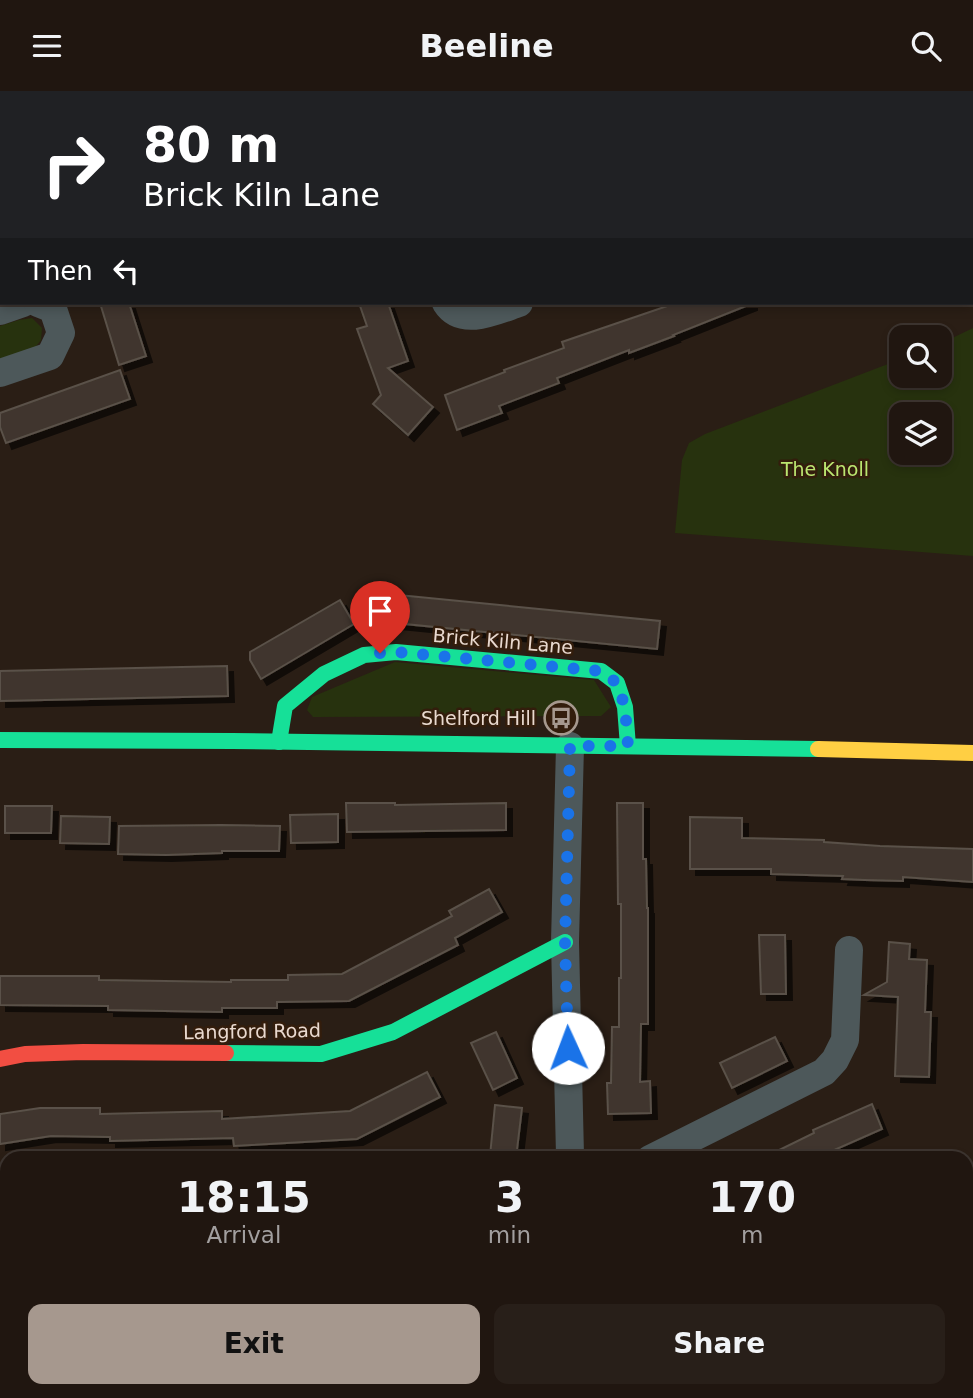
<!DOCTYPE html>
<style>
body{margin:0;font-family:"DejaVu Sans",sans-serif;background:#281f19;color:#f1f3f6;height:100vh;display:flex;flex-direction:column;font-size:26px;white-space:nowrap}
*{box-sizing:border-box;margin:0}
p{font-size:23px;color:#a29f9f}
.icon{flex:none;width:38px;height:38px;fill:none;stroke:currentColor;stroke-width:2;stroke-linecap:round;stroke-linejoin:round}
.map{position:relative;flex:1;overflow:hidden}
.details{position:absolute;left:0px;top:1060px;width:973px;height:247px;display:flex;flex-direction:column;background:#201610;border-radius:21px 21px 0 0;box-shadow:0 4px 10px #0003,0 0 0 2px #3d3530}
.details>*{flex:none}
.guide{position:absolute;left:0px;top:0px;width:973px;height:214px;box-shadow:0 4px 10px #0003,0 0 0 2px #3d3530;background:#202124;color:#fff;overflow:hidden}
.buttons{position:absolute;left:889px;top:234px;display:grid;gap:14px}
.buttons a{display:grid;place-items:center;width:63px;height:63px;border-radius:14px;background:#201610;box-shadow:0 4px 10px #0003,0 0 0 2px #3d3530;font-size:35px}
.pin{position:absolute;display:grid;place-items:center;width:60px;height:60px;color:#fff;margin:-72px -30px;border-radius:50% 50% 50% 0;rotate:-45deg;box-shadow:0 0 7px #0007}
.pin .icon{rotate:45deg}
.me{position:absolute;width:77px;margin:-38px;rotate:358deg;stroke-linejoin:round;filter:drop-shadow(0 0 5px #0008)}
.turn{display:flex;align-items:center;gap:24px;height:147px;padding:0 28px;font-size:32px}
.turn .icon{width:91px;height:91px;stroke-width:2.5}
.turn b{display:block;font-size:49px;line-height:60px}
.then{display:flex;align-items:center;height:66px;padding:0 28px;background:#0003;gap:14px;font-size:26px}
.eta{display:flex;justify-content:space-evenly;align-items:center;height:119px;text-align:center}
.eta b{font-size:42px;font-weight:700;line-height:49px}
.primary-button{display:flex;gap:14px;margin-top:auto;padding:14px 28px}
.primary-button a{flex:1;height:80px;border-radius:14px;background:#a6988e;color:#111;font-size:28px;font-weight:700;line-height:80px;text-align:center}
.primary-button a+a{background:#281f19;color:#f1f3f6}
header{display:flex;justify-content:space-between;align-items:center;height:91px;padding:0 28px;background:#201610;font-size:32px;font-weight:700}
.map>svg:first-child{display:block}
.green{fill:#27320e;fill-rule:evenodd}
.building{fill:#3f362d;stroke:#5a5148;stroke-width:2;filter:url(#shadow)}
.lines{fill:none;stroke-linecap:round;stroke-linejoin:round}
.street{stroke:#4d585a;stroke-width:28}
.fast{stroke:#16e098;stroke-width:16}
.slow{stroke:#ffcf43;stroke-width:16}
.jam{stroke:#f24e42;stroke-width:16}
.route{stroke:#1a73e8;stroke-width:12;stroke-dasharray:0 21.6}
.labels{text-anchor:middle;dominant-baseline:central;stroke-width:5;stroke-linejoin:round;paint-order:stroke}
.park-label{font-size:19px;fill:#bbe570;stroke:#331d0c}
.street-label{font-size:19px;fill:#e9d9cf;stroke:#331d0c}
.poi-label{font-size:19px;fill:#e9d9cf;stroke:#331d0c;text-anchor:end}
</style>
<header><svg class="icon" aria-label="menu" viewBox="0 0 24 24"><path d="M4 6h16M4 12h16M4 18h16"/></svg>Beeline<svg class="icon" aria-label="search" viewBox="0 0 24 24"><circle cx="10" cy="10" r="6"/><path d="M15 15l6 6"/></svg></header>
<div class="map">
<svg width="973" height="1307" viewBox="0 0 973 1307">
<defs>
<filter id="shadow"><feDropShadow dx="6" dy="6" stdDeviation="0" flood-color="#0009"/></filter>
</defs>
<rect width="100%" height="100%" fill="#2a1e15"/>
<g class="green">
<polygon points="32,227 42,237 41,249 33,259 0,270 0,235 19,229"/>
<path d="M973,237V465L675,442L682,369L689,352L705,343L901,268V285H940V253ZM901,324H940V362H901Z"/>
<polygon points="395,571 594,589 611,616 601,625 313,626 307,619 312,606"/>
</g>
<g class="building">
<polygon points="100,212 129,212 146,265 119,274"/>
<polygon points="359,212 388,212 408,270 388,277 433,316 408,344 373,313 381,304 357,238 367,235"/>
<polygon points="676,212 751,212 751,213 673,244 674,245 629,262 629,259 557,287 559,292 499,315 502,322 457,339 445,304 505,281 504,279 564,257 562,251"/>
<polygon points="120,279 130,308 6,352 0,336 0,322"/>
<polygon points="368,501 660,530 657,558 365,529"/>
<polygon points="340,509 354,533 261,588 250,569 250,561"/>
<polygon points="227,575 228,605 0,610 0,580"/>
<polygon points="346,712 395,712 395,714 506,712 506,739 347,741"/>
<polygon points="617,712 643,712 643,768 646,768 647,817 648,817 648,933 641,933 640,991 650,990 651,1022 608,1023 607,992 611,992 612,936 619,936 619,887 621,887 621,813 618,813"/>
<polygon points="5,715 52,715 51,742 5,742"/>
<polygon points="338,723 338,751 291,752 290,724"/>
<polygon points="61,725 110,726 109,753 60,752"/>
<polygon points="690,726 742,727 742,747 824,749 824,751 880,755 973,758 973,791 903,786 903,790 865,789 842,788 843,785 771,783 771,778 690,778"/>
<polygon points="221,734 280,735 279,760 222,760 222,762 166,764 118,763 119,735"/>
<polygon points="489,798 502,821 455,847 458,854 349,910 277,911 277,917 222,917 222,921 108,919 108,915 0,914 0,885 99,885 99,889 231,891 231,889 288,889 288,884 342,883 452,825 449,820"/>
<polygon points="759,844 785,844 786,903 761,903"/>
<polygon points="889,851 910,853 909,868 927,869 925,921 931,921 929,986 895,985 898,906 864,904 887,891"/>
<polygon points="496,941 517,987 493,999 471,952"/>
<polygon points="775,946 787,970 732,997 720,972"/>
<polygon points="427,981 440,1006 357,1048 234,1055 233,1047 110,1050 110,1046 51,1045 0,1053 0,1023 40,1017 100,1017 100,1023 222,1020 222,1028 350,1020"/>
<polygon points="872,1013 882,1038 814,1068 761,1068 814,1042 813,1039"/>
<polygon points="495,1014 522,1017 516,1067 490,1065"/>
</g>
<g class="lines">
<g class="street">
<polyline points="375,0 375,2"/>
<polyline points="958,2 958,0"/>
<path d="M446,212C462,237 498,219 519,212"/>
<polyline points="0,220 23,212"/>
<polyline points="0,282 50,265 61,242 53,218 38,212"/>
<polyline points="570,655 565,851 570,1064 572,1068"/>
<polyline points="650,1068 824,981 835,969 845,949 849,859"/>
<polyline points="0,1288 7,1283"/>
<path d="M145,1300C153,1305 161,1303 169,1300"/>
</g>
<g class="fast">
<polyline points="0,649 232,650 818,658"/>
<polyline points="279,651 285,615 324,583 364,564 396,561 601,580 617,592 625,616 628,655"/>
<polyline points="226,962 321,963 393,941 565,851"/>
<polyline points="966,1208 973,1204"/>
</g>
<g class="slow">
<polyline points="818,658 973,662"/>
<polyline points="771,1307 785,1300"/>
</g>
<polyline class="jam" points="0,968 25,963 83,961 226,962"/>
</g>
<g class="lines">
<polyline class="route" points="380,562 396,561 601,580 617,592 625,616 628,655 570,655 565,851 568,957"/>
</g>
<defs>
<symbol id="bus-ring" viewBox="-11 -11 22 22"><circle r="9.5" fill="#331d0c" stroke="#a6988e" stroke-width="1.5"/><path d="M-5-6H5V4H4V6H2V4H-2V6H-4V4H-5ZM-3.5-4V0h7V-4ZM-3.5 1.2v1.5H-2V1.2ZM2 1.2v1.5H3.5V1.2Z" fill="#a6988e"/></symbol>
</defs>
<g fill-rule="evenodd">
<use href="#bus-ring" x="542" y="608" width="38" height="38"/>
</g>
<g class="labels">
<g class="park-label">
<text x="825" y="378">The Knoll</text>
</g>
<g class="street-label">
<text transform="translate(503 550) rotate(5)">Brick Kiln Lane</text>
<text transform="translate(252 940) rotate(-1)">Langford Road</text>
</g>
<g class="poi-label">
<text x="536" y="627">Shelford Hill</text>
</g>
</g>
</svg>
<div class="buttons">
<a><svg class="icon" aria-label="search" viewBox="0 0 24 24"><circle cx="10" cy="10" r="6"/><path d="M15 15l6 6"/></svg></a>
<a><svg class="icon" aria-label="layers" viewBox="0 0 24 24"><path d="M12 4l9 5-9 5-9-5zM3 14l9 5 9-5"/></svg></a>
</div>
<div class="pin" style="left:380px;top:562px;background:#d93025"><svg class="icon" aria-label="arrive" viewBox="0 0 24 24"><path d="M6 21V4h12l-3 4 3 4H6"/></svg></div>
<svg class="me" style="left:568px;top:957px" viewBox="-20 -20 40 40"><circle r="19" fill="#fff"/><path d="M0-13L10 11 0 6-10 11z" fill="#1a73e8"/></svg>
<div class="guide">
<div class="turn"><svg class="icon" aria-label="right" viewBox="0 0 24 24"><path d="M7 20v-9h11M14 6l5 5-5 5"/></svg><div><b>80 m</b>Brick Kiln Lane</div></div>
<div class="then">Then<svg class="icon" aria-label="left" viewBox="0 0 24 24"><path d="M17 20v-9H6M10 6l-5 5 5 5"/></svg></div>
</div>
<section class="details">
<div class="eta">
<div><b>18:15</b><p>Arrival</p></div>
<div><b>3</b><p>min</p></div>
<div><b>170</b><p>m</p></div>
</div>
<div class="primary-button"><a>Exit</a><a>Share</a></div>
</section>
</div>
